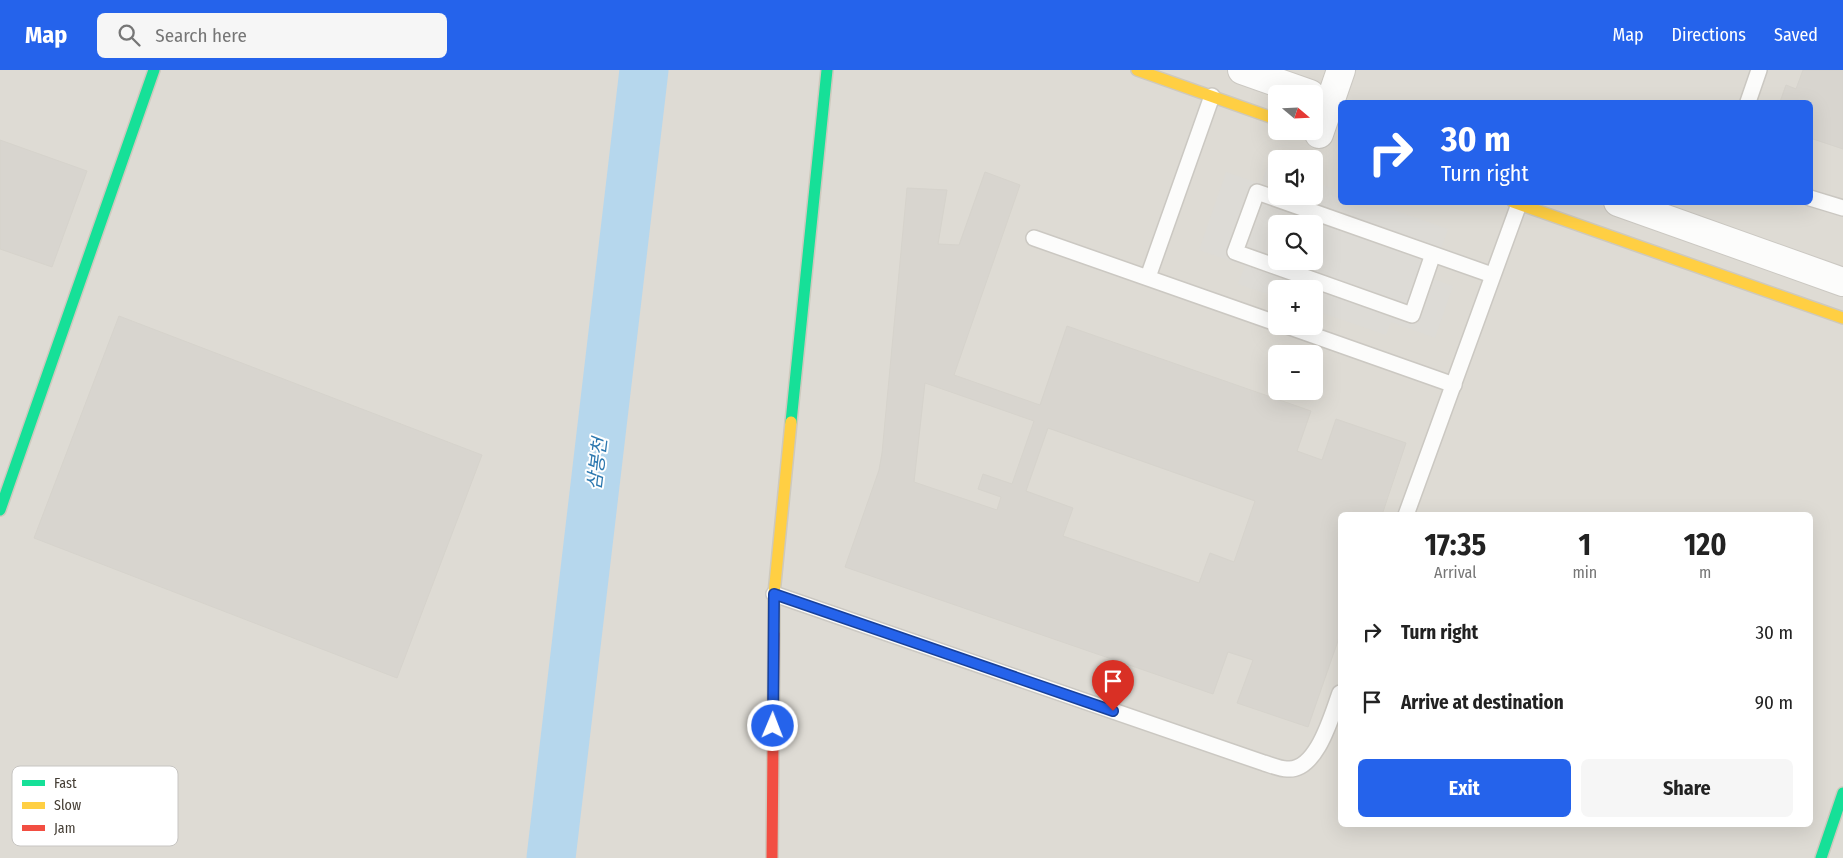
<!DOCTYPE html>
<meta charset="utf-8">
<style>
body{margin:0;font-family:"Fira Sans Condensed","Noto Sans KR",sans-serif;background:#f6f6f6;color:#222;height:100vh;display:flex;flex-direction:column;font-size:19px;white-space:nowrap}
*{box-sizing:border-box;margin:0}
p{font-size:16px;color:#767676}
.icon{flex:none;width:28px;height:28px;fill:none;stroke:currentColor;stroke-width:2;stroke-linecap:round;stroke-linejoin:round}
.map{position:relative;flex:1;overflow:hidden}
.side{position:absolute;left:1338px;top:442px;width:475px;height:315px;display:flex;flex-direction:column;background:#fff;border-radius:8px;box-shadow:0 5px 20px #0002}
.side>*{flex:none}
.top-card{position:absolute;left:1338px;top:30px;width:475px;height:105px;border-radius:8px;box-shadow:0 5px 20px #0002;background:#2563eb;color:#fff;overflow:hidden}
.needle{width:32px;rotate:109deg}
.buttons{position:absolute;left:1268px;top:15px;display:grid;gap:10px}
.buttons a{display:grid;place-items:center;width:55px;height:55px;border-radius:8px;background:#fff;box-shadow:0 5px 20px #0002;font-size:25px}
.pin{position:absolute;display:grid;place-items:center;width:42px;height:42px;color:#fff;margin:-51px -21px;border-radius:50% 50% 50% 0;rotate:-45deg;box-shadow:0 0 5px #0007}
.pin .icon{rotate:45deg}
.me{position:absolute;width:55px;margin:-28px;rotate:1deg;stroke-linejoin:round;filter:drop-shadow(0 0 4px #0008)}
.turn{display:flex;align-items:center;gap:18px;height:105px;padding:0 20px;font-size:22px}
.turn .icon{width:65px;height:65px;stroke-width:2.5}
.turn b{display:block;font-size:35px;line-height:42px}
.eta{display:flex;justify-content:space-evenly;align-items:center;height:85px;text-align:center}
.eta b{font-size:30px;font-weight:700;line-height:35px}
.action{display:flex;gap:10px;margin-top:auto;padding:10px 20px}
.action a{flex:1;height:58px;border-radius:8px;background:#2563eb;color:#fff;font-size:20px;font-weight:700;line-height:58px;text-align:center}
.action a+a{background:#f6f6f6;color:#222}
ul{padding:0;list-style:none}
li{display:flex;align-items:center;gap:15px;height:70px;padding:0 20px}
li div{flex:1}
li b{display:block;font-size:19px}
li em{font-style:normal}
header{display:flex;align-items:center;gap:30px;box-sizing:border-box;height:70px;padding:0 25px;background:#2563eb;color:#fff}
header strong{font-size:24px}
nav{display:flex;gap:28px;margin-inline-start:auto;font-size:18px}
.search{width:350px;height:45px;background:#f6f6f6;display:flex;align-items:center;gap:12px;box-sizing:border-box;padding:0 18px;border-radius:8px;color:#767676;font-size:19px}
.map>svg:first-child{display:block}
.industrial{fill:#dedbd4;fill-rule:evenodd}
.parking{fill:#dddbd6;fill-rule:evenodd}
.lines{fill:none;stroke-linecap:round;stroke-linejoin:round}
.river{stroke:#b6d7ed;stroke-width:49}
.building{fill:#d8d5cf;stroke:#d6d3cc;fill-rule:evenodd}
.lane-casing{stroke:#cbc8c2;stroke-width:18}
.street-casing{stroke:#cbc8c2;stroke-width:30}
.fast-casing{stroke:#cec9bd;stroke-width:14}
.slow-casing{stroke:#cec9bd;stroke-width:14}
.jam-casing{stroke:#cec9bd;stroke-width:14}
.lane{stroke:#fcfcfb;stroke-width:15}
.street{stroke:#fcfcfb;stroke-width:28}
.fast{stroke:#16e098;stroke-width:11}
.slow{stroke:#ffcf43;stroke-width:11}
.jam{stroke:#f24e42;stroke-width:11}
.route-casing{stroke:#184099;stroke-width:12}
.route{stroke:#2563eb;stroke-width:9}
.labels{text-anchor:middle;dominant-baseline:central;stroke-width:4;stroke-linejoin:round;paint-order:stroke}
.water-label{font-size:19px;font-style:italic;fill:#2d78af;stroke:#fff}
.key{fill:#fff;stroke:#c7c5c2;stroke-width:1}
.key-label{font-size:14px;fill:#443d34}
</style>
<header>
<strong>Map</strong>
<div class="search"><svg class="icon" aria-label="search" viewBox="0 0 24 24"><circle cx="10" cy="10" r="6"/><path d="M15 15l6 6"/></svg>Search here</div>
<nav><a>Map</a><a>Directions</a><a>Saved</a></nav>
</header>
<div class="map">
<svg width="1843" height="788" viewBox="0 0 1843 788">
<rect width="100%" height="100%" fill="#eeece6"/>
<path class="industrial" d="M0,0H1843V788H0ZM1276,24H1314V61H1276ZM1340,32H1810V132H1340ZM1276,89H1314V126H1276ZM1276,154H1314V191H1276ZM1276,219H1314V256H1276ZM1276,284H1314V321H1276ZM1340,445H1810V755H1340Z"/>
<path class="parking" d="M1268,96L1276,99V126H1314V112L1340,121V132L1373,133L1448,159L1431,208L1453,216L1435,268L1391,252L1386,265L1314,240V219H1276V227L1238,214L1245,196L1199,180L1226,102L1261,114ZM1276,154H1314V191H1276Z"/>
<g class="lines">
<polyline class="river" points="551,788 644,0"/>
</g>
<g class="building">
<polygon points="1803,0 1843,0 1843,79 1810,68 1810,32 1780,32 1786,15 1796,19"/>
<polygon points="0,70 87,101 52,197 0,179"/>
<path d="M985,102L1020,115L954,305L1040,335L1067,256L1311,341L1297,381L1322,390L1336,349L1406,373L1382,445H1340V565L1308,657L1237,633L1253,590L1228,582L1213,624L845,497L879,400L882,383L907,118L947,120L938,174L959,175ZM925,313L1034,351L1012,414L983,404L978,419L1001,427L997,440L914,412ZM1048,358L1255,431L1234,492L1210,483L1199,513L1063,466L1073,438L1026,421Z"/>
<polygon points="119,246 482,385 397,608 34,468"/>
</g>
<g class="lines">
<defs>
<g id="lane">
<polyline points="1748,32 1759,0"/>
<polyline points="1810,128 1843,138"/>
<polyline points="1034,168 1276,253"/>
<polyline points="1433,184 1412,245 1235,182 1257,122 1492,205"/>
<polyline points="1148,207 1212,26"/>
<polyline points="1287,256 1454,315"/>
<polyline points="1406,445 1519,134"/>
<path d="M774,524L1264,693C1271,695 1280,699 1287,699C1317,702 1332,644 1340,623"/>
</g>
<g id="street">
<polyline points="1242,0 1310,24"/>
<polyline points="1319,64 1341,0"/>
<polyline points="1618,132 1843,212"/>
</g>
<g id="fast">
<polyline points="791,352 827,0"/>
<polyline points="0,440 154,0"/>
<polyline points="1821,788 1843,723"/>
</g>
<g id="slow">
<polyline points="1137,0 1276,49"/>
<polyline points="1513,132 1843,248"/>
<polyline points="774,564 774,524 791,352"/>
</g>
<polyline id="jam" points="772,788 774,564"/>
</defs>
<use href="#lane" class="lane-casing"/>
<use href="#street" class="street-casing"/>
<use href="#fast" class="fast-casing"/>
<use href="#slow" class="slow-casing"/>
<use href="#jam" class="jam-casing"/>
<use href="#lane" class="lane"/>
<use href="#street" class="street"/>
<use href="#fast" class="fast"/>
<use href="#slow" class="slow"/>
<use href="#jam" class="jam"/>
</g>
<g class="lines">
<defs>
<polyline id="route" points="773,656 774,524 1113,641"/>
</defs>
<use href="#route" class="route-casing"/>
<use href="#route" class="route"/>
</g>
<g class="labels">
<g class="water-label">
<text transform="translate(597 394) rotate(-83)">삼봉천</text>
</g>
</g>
<rect x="12" y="696" width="166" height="80" rx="8" class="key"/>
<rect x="22" y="710" width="23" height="6" fill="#16e098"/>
<rect x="22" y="732" width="23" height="7" fill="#ffcf43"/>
<rect x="22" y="755" width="23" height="6" fill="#f24e42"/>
<g class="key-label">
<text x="54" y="718">Fast</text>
<text x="54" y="740">Slow</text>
<text x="54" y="763">Jam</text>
</g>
</svg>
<div class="buttons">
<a><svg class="needle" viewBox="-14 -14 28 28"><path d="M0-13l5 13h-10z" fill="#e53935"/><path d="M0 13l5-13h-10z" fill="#767676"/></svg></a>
<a><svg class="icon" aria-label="sound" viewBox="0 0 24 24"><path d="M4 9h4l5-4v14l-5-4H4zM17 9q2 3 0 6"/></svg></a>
<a><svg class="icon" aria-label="search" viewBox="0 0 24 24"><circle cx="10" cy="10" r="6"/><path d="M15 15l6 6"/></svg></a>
<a>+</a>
<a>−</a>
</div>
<div class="pin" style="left:1113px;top:641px;background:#d93025"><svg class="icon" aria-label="arrive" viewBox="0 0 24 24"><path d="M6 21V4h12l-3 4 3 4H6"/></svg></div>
<svg class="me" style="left:773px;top:656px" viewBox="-20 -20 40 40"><circle r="17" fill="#2563eb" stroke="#fff" stroke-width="3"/><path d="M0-11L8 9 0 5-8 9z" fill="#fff"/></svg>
<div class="top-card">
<div class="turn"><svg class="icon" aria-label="right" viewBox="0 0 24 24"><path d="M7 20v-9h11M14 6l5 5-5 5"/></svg><div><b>30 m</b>Turn right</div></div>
</div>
<section class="side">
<div class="eta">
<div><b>17:35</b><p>Arrival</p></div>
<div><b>1</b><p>min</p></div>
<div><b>120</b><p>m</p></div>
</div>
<ul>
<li><svg class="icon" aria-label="right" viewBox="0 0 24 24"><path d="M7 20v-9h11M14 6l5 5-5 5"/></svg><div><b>Turn right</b></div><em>30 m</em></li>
<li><svg class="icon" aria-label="arrive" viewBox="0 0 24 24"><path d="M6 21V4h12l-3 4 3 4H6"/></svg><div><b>Arrive at destination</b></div><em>90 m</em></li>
</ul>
<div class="action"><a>Exit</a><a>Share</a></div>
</section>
</div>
